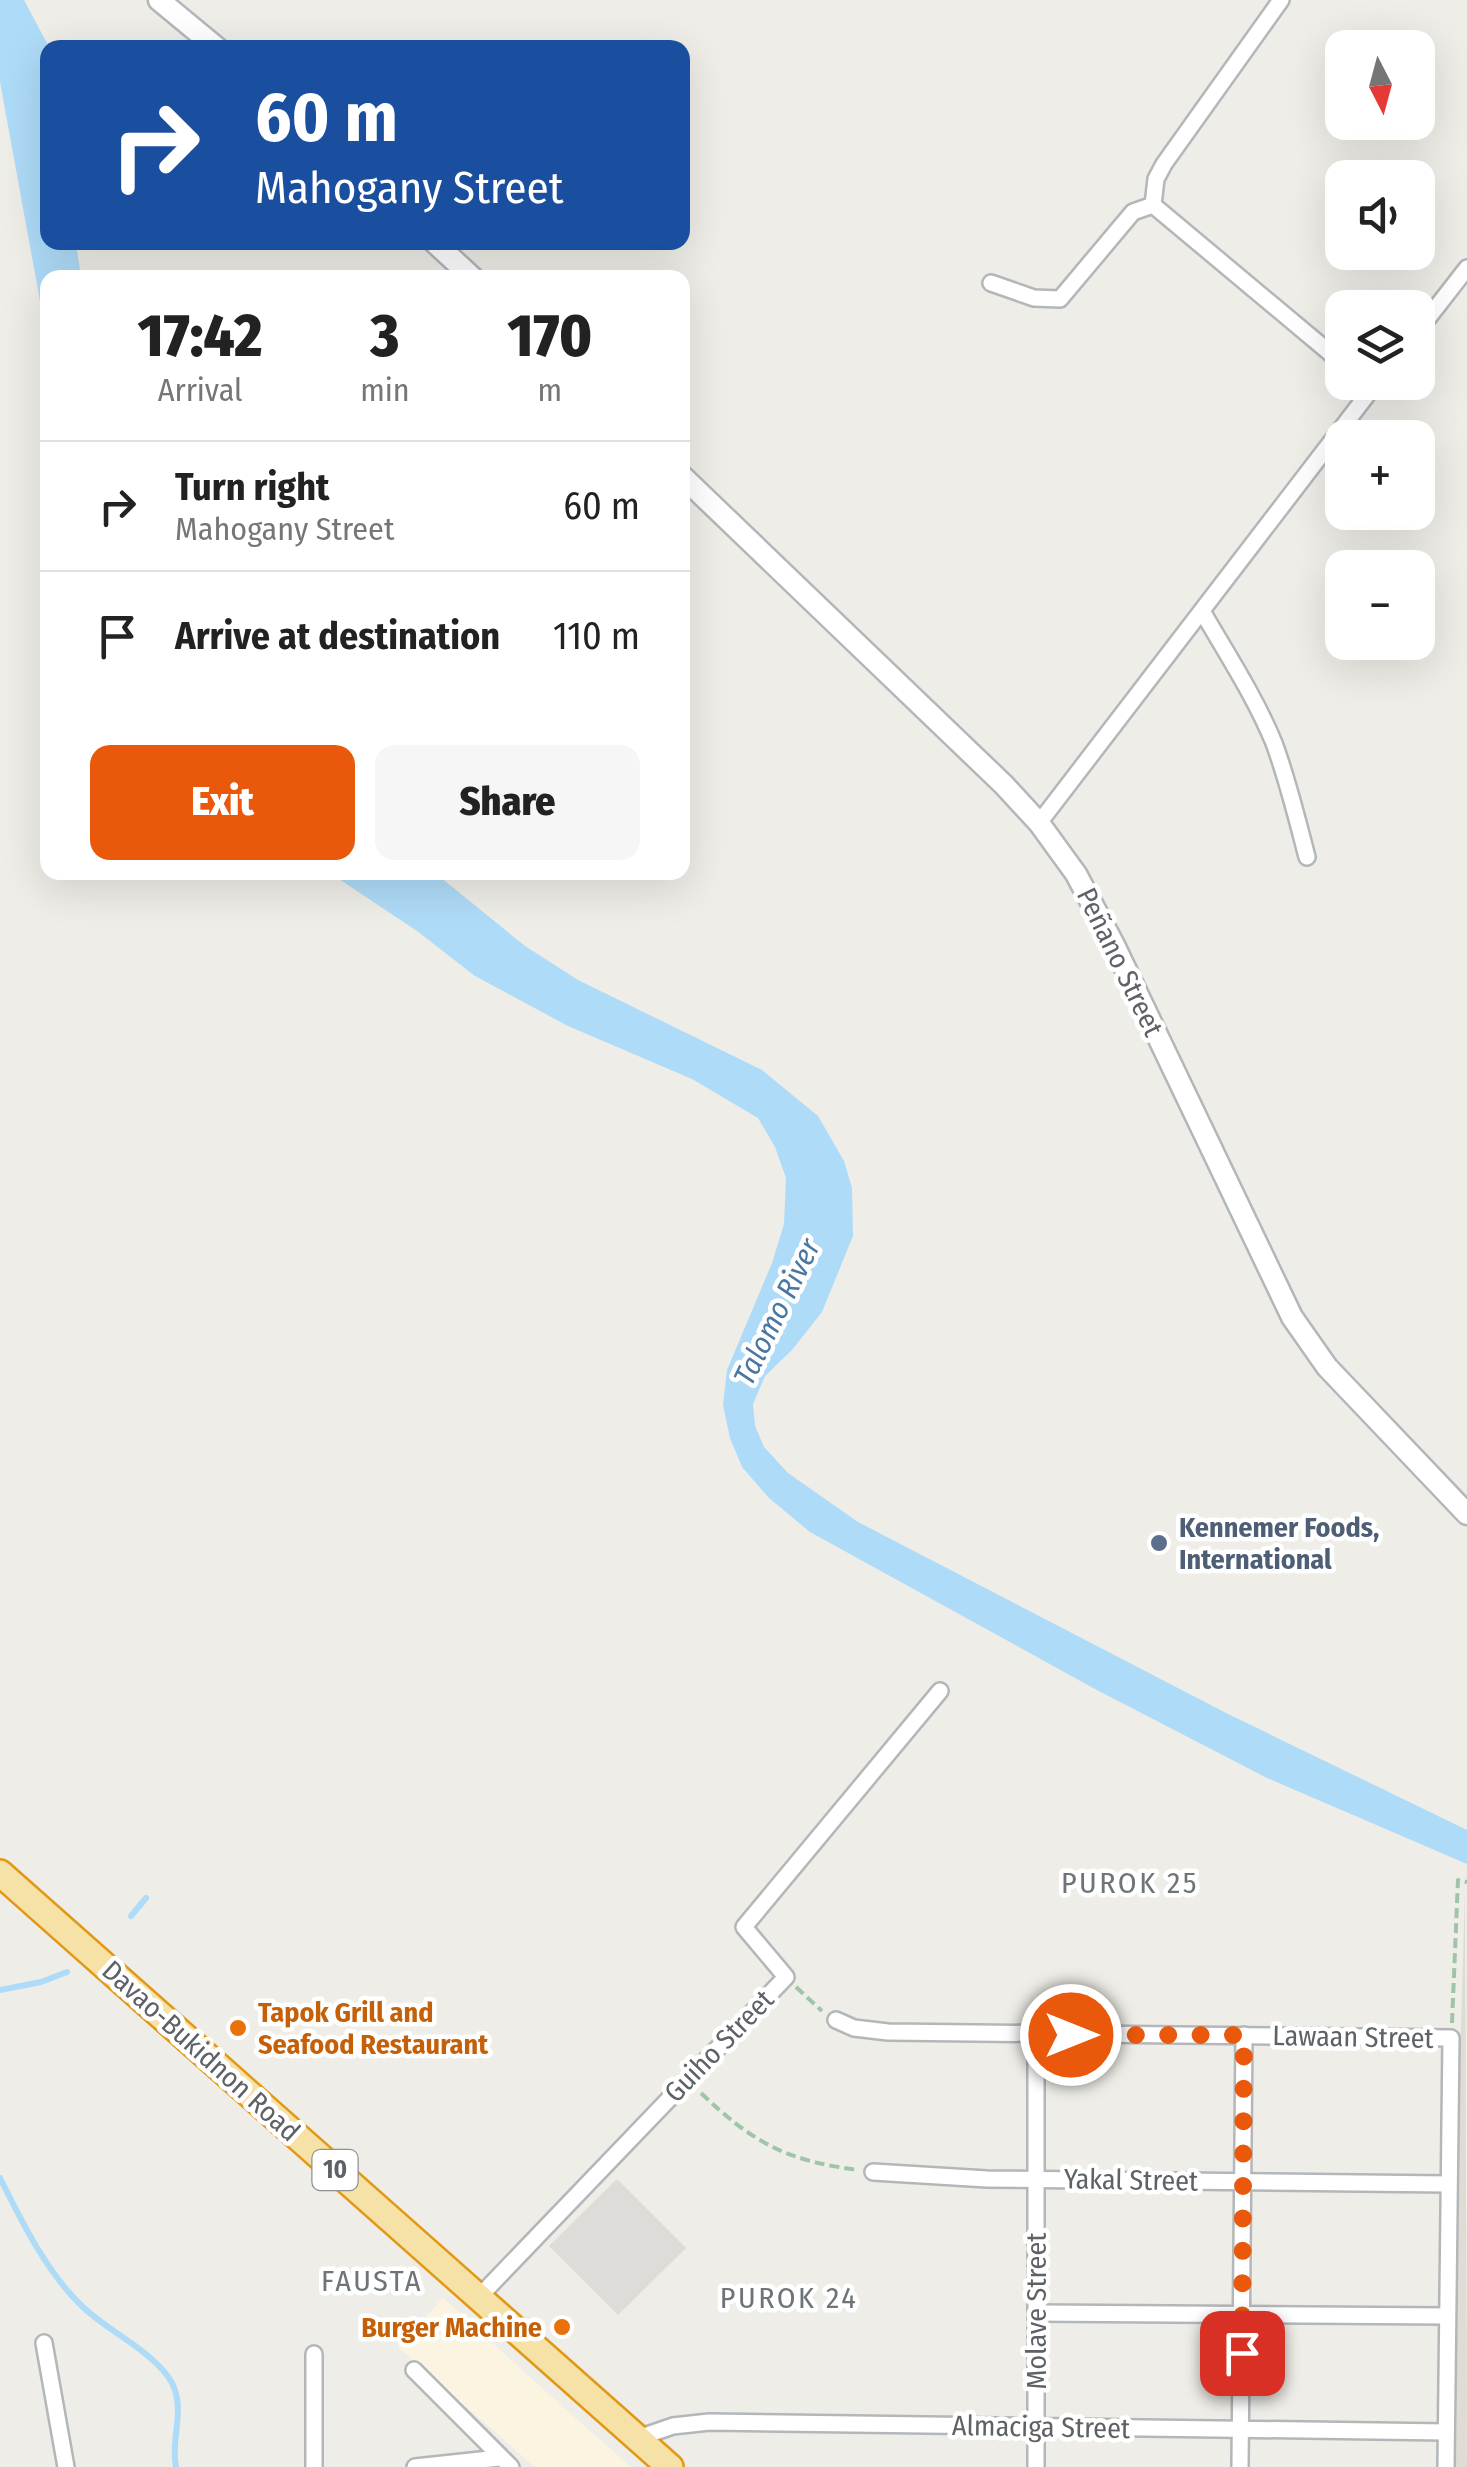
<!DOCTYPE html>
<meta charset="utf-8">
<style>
body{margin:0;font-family:"Fira Sans Condensed",sans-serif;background:#f6f6f6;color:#222;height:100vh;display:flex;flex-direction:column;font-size:38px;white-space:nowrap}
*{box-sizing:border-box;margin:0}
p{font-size:32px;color:#767676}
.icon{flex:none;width:55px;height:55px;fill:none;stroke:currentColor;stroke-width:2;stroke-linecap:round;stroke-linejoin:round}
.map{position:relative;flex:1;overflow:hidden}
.details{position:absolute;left:40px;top:270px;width:650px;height:610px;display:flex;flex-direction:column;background:#fff;border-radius:20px;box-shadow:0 10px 40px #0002}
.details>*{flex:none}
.hud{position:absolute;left:40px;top:40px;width:650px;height:210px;border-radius:20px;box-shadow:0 10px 40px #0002;background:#1a4fa0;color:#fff;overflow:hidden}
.needle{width:65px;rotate:174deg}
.controls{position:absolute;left:1325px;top:30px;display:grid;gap:20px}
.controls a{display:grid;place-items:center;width:110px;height:110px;border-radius:20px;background:#fff;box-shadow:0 10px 40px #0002;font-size:50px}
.pin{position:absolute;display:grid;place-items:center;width:85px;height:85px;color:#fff;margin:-42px;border-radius:20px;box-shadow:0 5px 15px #0006}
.me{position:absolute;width:110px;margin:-55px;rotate:90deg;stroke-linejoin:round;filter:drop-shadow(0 0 8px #0008)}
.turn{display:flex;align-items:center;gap:35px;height:210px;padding:0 50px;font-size:45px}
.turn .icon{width:130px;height:130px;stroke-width:2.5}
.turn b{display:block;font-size:70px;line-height:85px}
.eta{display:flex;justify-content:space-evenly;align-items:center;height:170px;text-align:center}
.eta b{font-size:60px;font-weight:800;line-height:70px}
.action{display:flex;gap:20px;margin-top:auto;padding:20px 50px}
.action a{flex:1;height:115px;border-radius:20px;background:#ea580c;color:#fff;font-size:40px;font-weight:800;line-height:115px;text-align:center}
.action a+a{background:#f6f6f6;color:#222}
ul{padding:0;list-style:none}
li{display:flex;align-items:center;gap:30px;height:130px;padding:0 50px;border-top:2px solid #e0e0e0}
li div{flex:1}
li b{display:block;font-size:38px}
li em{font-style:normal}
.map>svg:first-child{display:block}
.commercial{fill:#fbf4e0}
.industrial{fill:#dedcd9}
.education{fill:#dfdcd5}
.water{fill:#aedbf8}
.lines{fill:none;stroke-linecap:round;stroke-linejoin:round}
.stream{stroke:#aedbf8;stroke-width:6}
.minor-casing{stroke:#b4b7ba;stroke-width:20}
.tertiary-casing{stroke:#b4b7ba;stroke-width:25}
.trunk-casing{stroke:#e29814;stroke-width:30}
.path{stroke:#9fc5a8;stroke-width:4;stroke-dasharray:10 5;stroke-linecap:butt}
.minor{stroke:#fff;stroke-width:15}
.tertiary{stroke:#fff;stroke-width:20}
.trunk{stroke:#f6e2a6;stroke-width:25}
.route{stroke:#ea580c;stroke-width:18;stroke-dasharray:0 32.4}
.service-dot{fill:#5c6f8a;stroke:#fff;stroke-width:4}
.food-dot{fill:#e8710a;stroke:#fff;stroke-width:4}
.labels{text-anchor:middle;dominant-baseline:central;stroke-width:9;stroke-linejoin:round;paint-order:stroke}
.shield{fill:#fff;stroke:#8e9194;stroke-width:2.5}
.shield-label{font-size:25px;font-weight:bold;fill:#5e6266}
.street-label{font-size:28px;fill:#5e6266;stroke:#fff}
.service-label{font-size:28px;font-weight:bold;fill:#4e5e75;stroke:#fff;text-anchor:start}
.food-label{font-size:28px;font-weight:bold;fill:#c56008;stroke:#fff;text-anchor:start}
.water-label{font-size:30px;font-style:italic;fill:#4877a1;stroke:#fff}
.neighbourhood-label{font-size:30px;letter-spacing:2.5px;fill:#6f7478;stroke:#fff}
</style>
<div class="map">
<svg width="1467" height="2467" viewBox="0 0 1467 2467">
<rect width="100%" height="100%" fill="#efede7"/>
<polygon class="commercial" points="443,2298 583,2425 631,2467 535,2467 398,2347"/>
<polygon class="industrial" points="617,2179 686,2248 618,2315 549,2246"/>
<polygon class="education" points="1465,1891 1467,2467 1456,2467 1458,2126"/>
<g class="water">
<polygon points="0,0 24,0 49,47 48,242 76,243 81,277 48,278 47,325 42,312 0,82"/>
<polygon points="330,873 435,873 525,946 578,980 762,1070 818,1116 844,1161 852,1188 853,1236 822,1312 792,1350 765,1376 753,1404 755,1426 764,1447 788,1473 858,1522 1228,1714 1467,1830 1467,1864 1267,1778 1095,1689 810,1532 769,1498 742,1467 730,1438 723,1405 727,1370 772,1263 784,1224 786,1178 775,1147 758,1118 692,1079 568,1026 475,976 417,931"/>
</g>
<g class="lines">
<g class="stream">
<polyline points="131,1916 146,1898"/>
<polyline points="0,1990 41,1982 67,1972"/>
<path d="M0,2178C22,2222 48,2275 84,2308C108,2331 157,2354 172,2383C186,2411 170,2439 176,2467"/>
</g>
<defs>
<g id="minor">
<polyline points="1153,205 1342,363"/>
<polyline points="1153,205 1156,179 1164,164 1281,0"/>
<polyline points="991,283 1034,298 1060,299 1133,212 1153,205"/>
<polyline points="1418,331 1467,268"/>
<path d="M1202,611C1227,654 1255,697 1274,743C1288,781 1297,819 1307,857"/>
<polyline points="1039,823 1377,382"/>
<polyline points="836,2020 854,2028 888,2032 1451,2038 1446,2467"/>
<polyline points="1036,2035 1036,2467"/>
<polyline points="873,2172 987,2179 1448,2184"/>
<polyline points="479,2297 786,1977 744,1927 940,1691"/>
<polyline points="1036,2313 1447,2316"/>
<polyline points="44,2343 66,2467"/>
<polyline points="414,2370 511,2467"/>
<polyline points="638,2438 673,2426 709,2422 1446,2432"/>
<polyline points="314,2467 314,2354"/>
<polyline points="415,2467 499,2458"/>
<polyline points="1240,2467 1244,2035"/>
</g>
<g id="tertiary">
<polyline points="159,0 217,48"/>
<polyline points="434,242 473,278"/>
<polyline points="682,476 1004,785 1039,823 1076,874 1114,945 1292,1317 1327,1367 1467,1514"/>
</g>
<polyline id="trunk" points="0,1873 670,2467"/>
</defs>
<use href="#minor" class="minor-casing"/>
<use href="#tertiary" class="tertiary-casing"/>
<use href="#trunk" class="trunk-casing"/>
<g class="path">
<polyline points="796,1987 822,2011"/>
<polyline points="1452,2023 1458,1880 1467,1882"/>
<path d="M701,2093C753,2143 787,2161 859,2170"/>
</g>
<use href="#minor" class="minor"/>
<use href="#tertiary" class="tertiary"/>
<use href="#trunk" class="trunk"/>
</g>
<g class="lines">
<polyline class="route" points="1071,2035 1244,2035 1242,2353"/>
</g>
<circle class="service-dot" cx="1159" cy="1543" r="10"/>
<g class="food-dot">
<circle cx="238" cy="2028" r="10"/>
<circle cx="562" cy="2327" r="10"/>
</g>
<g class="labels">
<rect class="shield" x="312.5" y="2150" width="45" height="40" rx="8"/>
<g class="shield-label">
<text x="335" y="2170">10</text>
</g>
<g class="street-label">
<text transform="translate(1120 962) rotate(64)">Peñano Street</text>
<text transform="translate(1353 2037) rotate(1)">Lawaan Street</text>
<text transform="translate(719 2046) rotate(-46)">Guiho Street</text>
<text transform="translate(201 2051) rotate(42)">Davao-Bukidnon Road</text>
<text transform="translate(1131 2180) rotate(1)">Yakal Street</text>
<text transform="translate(1036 2311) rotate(-90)">Molave Street</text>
<text transform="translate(1041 2427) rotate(1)">Almaciga Street</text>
</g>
<g class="service-label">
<text x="1179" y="1527">Kennemer Foods,<tspan x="1179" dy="32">International</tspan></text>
</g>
<g class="food-label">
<text x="258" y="2012">Tapok Grill and<tspan x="258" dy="32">Seafood Restaurant</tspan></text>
<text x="542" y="2327" text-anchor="end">Burger Machine</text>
</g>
<g class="water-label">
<text transform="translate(777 1312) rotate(-64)">Talomo River</text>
</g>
<g class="neighbourhood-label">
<text x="1130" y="1883">PUROK 25</text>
<text x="372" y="2281">FAUSTA</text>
<text x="789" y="2298">PUROK 24</text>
</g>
</g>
</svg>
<div class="controls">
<a><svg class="needle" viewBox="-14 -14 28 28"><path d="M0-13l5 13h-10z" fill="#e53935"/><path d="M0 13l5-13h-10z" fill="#767676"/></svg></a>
<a><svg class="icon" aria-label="sound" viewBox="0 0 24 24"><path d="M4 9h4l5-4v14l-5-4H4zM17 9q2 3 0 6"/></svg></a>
<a><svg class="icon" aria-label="layers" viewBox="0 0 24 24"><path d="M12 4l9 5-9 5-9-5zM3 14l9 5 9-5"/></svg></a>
<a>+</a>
<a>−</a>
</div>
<div class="pin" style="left:1242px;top:2353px;background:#d93025"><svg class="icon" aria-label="arrive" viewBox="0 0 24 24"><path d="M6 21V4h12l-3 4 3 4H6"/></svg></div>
<svg class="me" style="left:1071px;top:2035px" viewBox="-20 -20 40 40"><circle r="17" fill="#ea580c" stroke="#fff" stroke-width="3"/><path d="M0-11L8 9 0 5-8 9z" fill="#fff"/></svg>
<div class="hud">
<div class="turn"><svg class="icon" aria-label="right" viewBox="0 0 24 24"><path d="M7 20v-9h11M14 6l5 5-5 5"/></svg><div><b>60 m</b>Mahogany Street</div></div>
</div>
<section class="details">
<div class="eta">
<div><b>17:42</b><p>Arrival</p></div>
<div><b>3</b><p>min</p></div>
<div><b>170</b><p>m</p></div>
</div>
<ul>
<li><svg class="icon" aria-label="right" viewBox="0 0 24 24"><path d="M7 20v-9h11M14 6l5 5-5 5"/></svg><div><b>Turn right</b><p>Mahogany Street</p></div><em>60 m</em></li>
<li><svg class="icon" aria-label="arrive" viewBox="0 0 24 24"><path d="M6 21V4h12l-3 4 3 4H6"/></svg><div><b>Arrive at destination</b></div><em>110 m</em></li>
</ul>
<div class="action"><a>Exit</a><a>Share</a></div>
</section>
</div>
